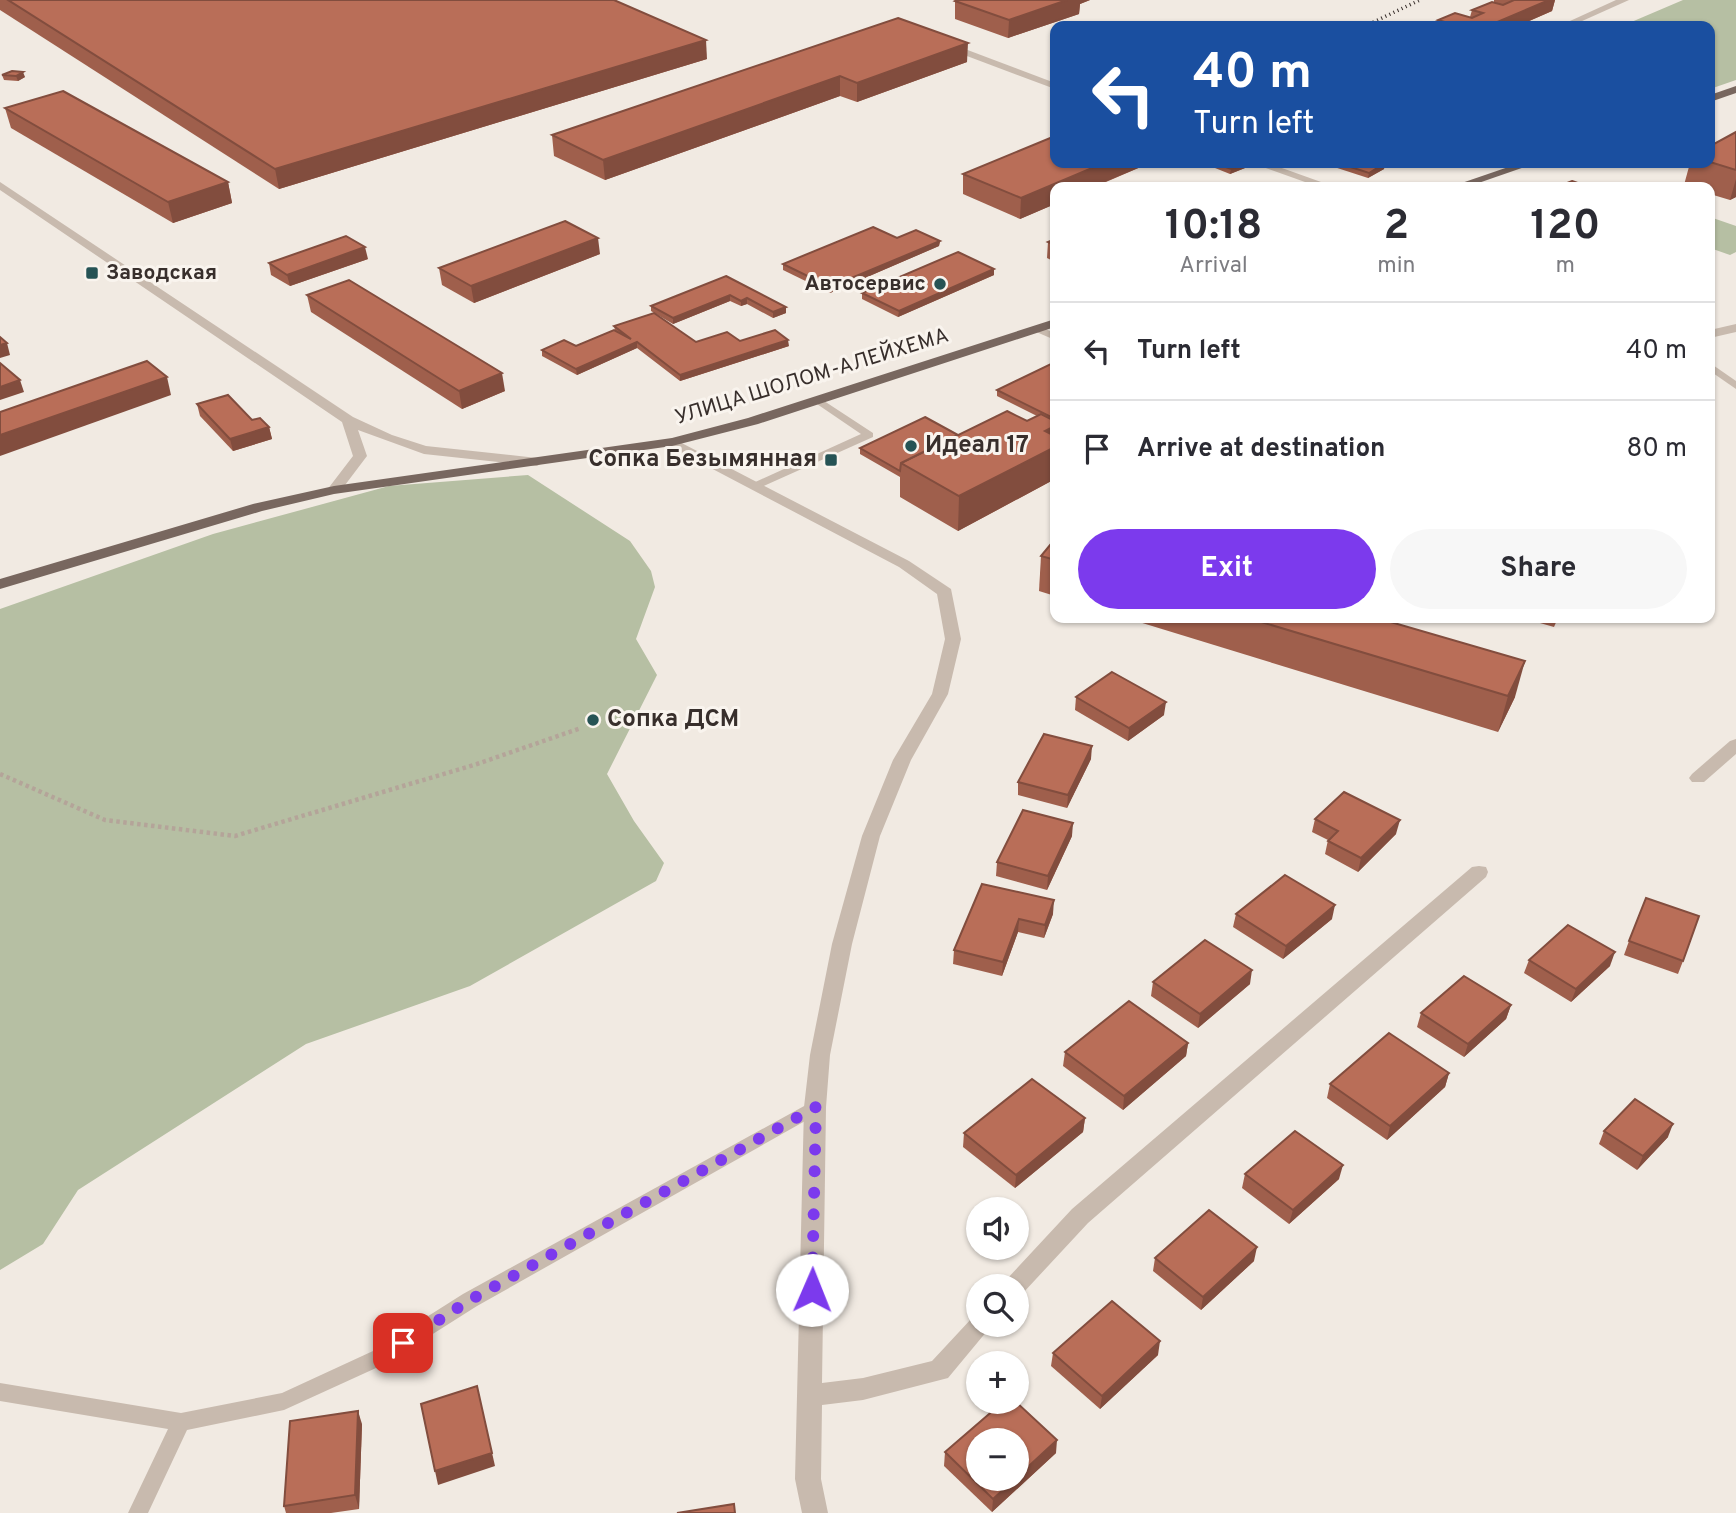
<!DOCTYPE html>
<meta charset="utf-8">
<style>
body{margin:0;font-family:Overpass,sans-serif;background:#f7f7f7;color:#2b2b33;height:100vh;display:flex;flex-direction:column;font-size:26px;white-space:nowrap}
*{box-sizing:border-box;margin:0}
p{font-size:23px;color:#7c7c81}
.icon{flex:none;width:38px;height:38px;fill:none;stroke:currentColor;stroke-width:2;stroke-linecap:round;stroke-linejoin:round}
.map{position:relative;flex:1;overflow:hidden}
.drawer{position:absolute;left:1050px;top:182px;width:665px;height:441px;display:flex;flex-direction:column;background:#fff;border-radius:14px;box-shadow:0 2px 5px #0004}
.drawer>*{flex:none}
.top-card{position:absolute;left:1050px;top:21px;width:665px;height:147px;border-radius:14px;box-shadow:0 2px 5px #0004;background:#1a4fa0;color:#fff;overflow:hidden}
.fabs{position:absolute;left:966px;top:1197px;display:grid;gap:14px}
.fabs a{display:grid;place-items:center;width:63px;height:63px;border-radius:50%;background:#fff;box-shadow:0 2px 5px #0004;font-size:35px}
.pin{position:absolute;display:grid;place-items:center;width:60px;height:60px;color:#fff;margin:-30px;border-radius:14px;box-shadow:0 4px 10px #0006}
.me{position:absolute;width:77px;margin:-38px;rotate:1deg;stroke-linejoin:round;filter:drop-shadow(0 0 5px #0008)}
.turn{display:flex;align-items:center;gap:24px;height:147px;padding:0 28px;font-size:32px}
.turn .icon{width:91px;height:91px;stroke-width:2.5}
.turn b{display:block;font-size:49px;line-height:60px}
.eta{display:flex;justify-content:space-evenly;align-items:center;height:119px;text-align:center}
.eta b{font-size:42px;font-weight:700;line-height:49px}
.action{display:flex;gap:14px;margin-top:auto;padding:14px 28px}
.action a{flex:1;height:80px;border-radius:42px;background:#7c3aed;color:#fff;font-size:28px;font-weight:700;line-height:80px;text-align:center}
.action a+a{background:#f7f7f7;color:#2b2b33}
ul{padding:0;list-style:none}
li{display:flex;align-items:center;gap:21px;height:98px;padding:0 28px;border-top:2px solid #e1e1e2}
li div{flex:1}
li b{display:block;font-size:26px}
li em{font-style:normal}
.map>svg:first-child{display:block}
.green{fill:#b6bfa3}
.lines{fill:none;stroke-linecap:round;stroke-linejoin:round}
.path{stroke:#b4a499;stroke-width:4.5;stroke-dasharray:3.5 3.5;stroke-linecap:butt}
.lane{fill:#c8baae;fill-rule:evenodd}
.street{fill:#c8baae;fill-rule:evenodd}
.primary{fill:#78675f;fill-rule:evenodd}
.rail{stroke:#382f2c;stroke-width:3.5;stroke-dasharray:1 3.5;stroke-linecap:butt}
.wall{fill:#9f5f4c}
.shaded-wall{fill:#824d3e}
.building{fill:#b96e58;stroke:#824d3e;stroke-width:2}
.route{stroke:#7c3aed;stroke-width:12;stroke-dasharray:0 21.6}
.poi-dot{fill:#265355;stroke:#f9f4ee;stroke-width:2.5}
.labels{text-anchor:middle;dominant-baseline:central;stroke-width:6;stroke-linejoin:round;paint-order:stroke}
.far-poi-label{font-size:21px;font-weight:bold;fill:#382f2c;stroke:#f9f4ee;text-anchor:start}
.far-street-label{font-size:21px;fill:#382f2c;stroke:#f9f4ee}
.poi-label{font-size:24px;font-weight:bold;fill:#382f2c;stroke:#f9f4ee;text-anchor:start}
</style>
<div class="map">
<svg width="1736" height="1513" viewBox="0 0 1736 1513">
<rect width="100%" height="100%" fill="#f1eae2"/>
<g class="green">
<polygon points="1683,0 1736,0 1736,80 1710,89 1710,26 1622,26"/>
<polygon points="1710,217 1736,226 1736,252 1730,255 1710,248"/>
<polygon points="528,475 630,541 651,571 655,587 636,639 657,675 607,774 634,821 664,863 656,881 470,986 306,1044 78,1190 43,1244 0,1270 0,609 213,534 389,486"/>
</g>
<g class="lines">
<polyline class="path" points="0,774 105,820 235,836 477,764 581,728"/>
<g class="lane">
<polygon points="1038,326 1055,333 1055,340 1034,331 1033,329"/>
<polygon points="1710,363 1736,381 1736,389 1710,371"/>
<polygon points="818,397 873,433 873,437 759,488 751,488 751,484 861,434 814,402 813,400"/>
<polygon points="815,1100 821,1102 824,1107 821,1112 477,1306 387,1363 284,1410 187,1430 148,1513 128,1513 168,1429 0,1401 0,1383 181,1413 282,1393 373,1351 463,1294"/>
</g>
<g class="street">
<polygon points="1616,0 1629,0 1571,26 1559,26"/>
<polygon points="943,43 949,43 1055,83 1055,89 943,47"/>
<polygon points="1252,163 1268,163 1335,187 1319,187"/>
<polygon points="0,182 353,417 392,435 426,446 537,458 544,462 537,466 424,454 358,430 367,456 339,493 329,493 327,490 353,456 342,422 0,190"/>
<polygon points="1736,324 1736,332 1710,338 1710,330"/>
<polygon points="672,438 909,561 951,589 961,639 948,694 911,760 880,836 852,944 830,1055 826,1107 822,1383 863,1378 932,1361 972,1318 978,1315 978,1325 992,1325 948,1378 863,1400 822,1405 821,1479 828,1513 802,1513 795,1479 804,1107 810,1055 832,944 862,836 893,760 932,694 945,639 937,594 899,567 667,445 665,442"/>
<polygon points="1736,739 1736,754 1704,782 1692,782 1689,778 1692,774 1730,741"/>
<polygon points="1479,866 1486,867 1488,872 1486,877 1088,1223 1023,1293 1017,1295 1017,1286 1003,1286 1007,1279 1072,1209 1472,867"/>
</g>
<g class="primary">
<polygon points="1736,86 1736,93 1710,102 1710,95"/>
<polygon points="1520,163 1536,163 1467,187 1450,187"/>
<polygon points="1055,319 1055,327 758,424 672,446 334,494 262,511 0,589 0,579 253,504 334,486 672,438 748,418"/>
</g>
<polyline class="rail" points="1365,26 1420,0"/>
</g>
<g class="wall">
<polygon points="0,0 614,0 707,59 279,189 0,10"/>
<polygon points="957,0 1090,0 1080,4 1079,14 1008,38 955,19 955,1"/>
<polygon points="1494,0 1555,0 1552,11 1518,26 1436,26 1438,20 1470,17 1472,10 1494,2"/>
<polygon points="898,18 967,62 857,102 840,96 605,180 554,156 552,135"/>
<polygon points="12,71 25,77 18,81 4,80 2,75"/>
<polygon points="5,108 228,182 232,203 173,223 11,128"/>
<polygon points="1736,132 1736,197 1730,200 1710,194 1710,187 1690,187 1684,185 1690,163 1710,163 1710,146"/>
<polygon points="1055,163 1150,163 1020,219 963,194 963,174"/>
<polygon points="1210,163 1251,163 1250,166 1230,174 1210,166"/>
<polygon points="1328,163 1385,163 1384,169 1368,178 1328,165"/>
<polygon points="897,238 940,241 939,246 830,293 783,270 783,264"/>
<polygon points="1055,239 1055,262 1047,258 1048,242"/>
<polygon points="600,254 474,303 442,285 439,268"/>
<polygon points="368,259 290,286 271,275 269,263"/>
<polygon points="994,269 994,275 898,317 862,299 862,293"/>
<polygon points="726,276 786,307 786,313 773,318 747,304 741,306 730,301 673,324 651,311 651,306"/>
<polygon points="307,295 505,391 462,409 311,312"/>
<polygon points="614,326 696,342 740,341 789,346 680,381 637,348 577,375 542,356 542,350 576,346 615,330"/>
<polygon points="1055,362 1055,479 958,531 900,497 900,477 860,454 860,448 958,435 1027,421 1037,416 997,396 997,390"/>
<polygon points="197,404 252,420 269,427 272,439 233,451 200,416"/>
<polygon points="1055,539 1055,596 1039,591 1041,556"/>
<polygon points="1126,618 1377,618 1515,697 1498,732"/>
<polygon points="1522,618 1558,618 1554,627"/>
<polygon points="1076,697 1164,715 1128,741 1075,710"/>
<polygon points="1091,759 1067,808 1018,795 1018,782"/>
<polygon points="1315,819 1396,834 1358,872 1325,854 1328,840 1312,832"/>
<polygon points="1072,836 1047,890 996,876 997,862"/>
<polygon points="982,884 1053,914 1044,938 1018,932 1002,976 953,964 954,950"/>
<polygon points="1236,914 1332,919 1283,959 1233,927"/>
<polygon points="1629,941 1683,961 1678,974 1624,955"/>
<polygon points="1529,960 1610,966 1571,1002 1524,973"/>
<polygon points="1153,982 1250,984 1198,1028 1151,996"/>
<polygon points="1511,1005 1506,1019 1464,1057 1417,1027 1421,1013"/>
<polygon points="1188,1043 1186,1056 1123,1110 1063,1066 1065,1052"/>
<polygon points="1449,1073 1445,1087 1387,1140 1327,1098 1330,1084"/>
<polygon points="1085,1118 1083,1132 1015,1188 963,1147 964,1133"/>
<polygon points="1604,1131 1668,1137 1637,1170 1599,1144"/>
<polygon points="1245,1174 1339,1179 1289,1224 1242,1188"/>
<polygon points="1155,1258 1254,1261 1201,1310 1153,1271"/>
<polygon points="1053,1353 1158,1355 1100,1409 1051,1366"/>
<polygon points="362,1424 359,1509 331,1513 286,1513 284,1506"/>
<polygon points="945,1452 1056,1453 992,1512 944,1466"/>
</g>
<g class="shaded-wall">
<polygon points="1065,0 1090,0 1080,4 1079,14 1008,38 1009,20"/>
<polygon points="1549,0 1555,0 1552,11 1518,26 1488,26"/>
<polygon points="706,40 707,59 279,189 275,169"/>
<polygon points="968,43 967,62 857,102 857,83"/>
<polygon points="23,72 25,77 18,81 16,76"/>
<polygon points="840,76 840,96 605,180 603,160"/>
<polygon points="1104,163 1150,163 1093,187 1055,187 1055,204 1020,219 1021,198"/>
<polygon points="1246,163 1251,163 1250,166 1230,174 1231,169"/>
<polygon points="1385,163 1384,169 1368,178 1369,173"/>
<polygon points="1736,179 1736,197 1730,200"/>
<polygon points="228,182 232,203 173,223 168,202"/>
<polygon points="598,238 600,254 474,303 471,286"/>
<polygon points="940,241 939,246 830,293 830,287"/>
<polygon points="365,247 368,259 290,286 287,275"/>
<polygon points="994,269 994,275 898,317 899,311"/>
<polygon points="730,295 730,301 673,324 673,318"/>
<polygon points="747,298 747,304 741,306 741,301"/>
<polygon points="786,307 786,313 773,318 773,312"/>
<polygon points="788,340 789,346 680,381 680,375"/>
<polygon points="637,342 637,348 577,375 576,369"/>
<polygon points="7,343 10,355 0,358 0,345"/>
<polygon points="502,373 505,391 462,409 459,391"/>
<polygon points="167,377 171,395 0,456 0,435"/>
<polygon points="20,380 24,392 0,400 0,387"/>
<polygon points="1055,426 1055,479 958,531 959,496 1045,431"/>
<polygon points="269,427 272,439 233,451 230,439"/>
<polygon points="1525,661 1515,697 1498,732 1508,696"/>
<polygon points="1166,702 1164,715 1128,741 1129,728"/>
<polygon points="1092,746 1091,759 1067,808 1068,795"/>
<polygon points="1400,820 1396,834 1358,872 1361,858"/>
<polygon points="1073,823 1072,836 1047,890 1048,876"/>
<polygon points="1054,900 1053,914 1044,938 1045,925"/>
<polygon points="1335,905 1332,919 1283,959 1286,946"/>
<polygon points="1019,919 1018,932 1002,976 1003,962"/>
<polygon points="1615,952 1610,966 1571,1002 1576,989"/>
<polygon points="1252,970 1250,984 1198,1028 1200,1014"/>
<polygon points="1511,1005 1506,1019 1464,1057 1468,1044"/>
<polygon points="1188,1043 1186,1056 1123,1110 1124,1096"/>
<polygon points="1449,1073 1445,1087 1387,1140 1390,1126"/>
<polygon points="1085,1118 1083,1132 1015,1188 1016,1175"/>
<polygon points="1673,1124 1668,1137 1637,1170 1643,1156"/>
<polygon points="1343,1165 1339,1179 1289,1224 1293,1210"/>
<polygon points="1257,1247 1254,1261 1201,1310 1203,1297"/>
<polygon points="1160,1341 1158,1355 1100,1409 1102,1396"/>
<polygon points="477,1386 495,1466 438,1485 435,1471"/>
<polygon points="358,1411 362,1424 359,1509 355,1495"/>
<polygon points="1057,1440 1056,1453 992,1512 993,1499 1015,1479 1017,1479 1017,1477"/>
</g>
<g class="building">
<polygon points="8,0 614,0 706,40 275,169"/>
<polygon points="957,0 1067,0 1009,20 955,1"/>
<polygon points="1514,0 1549,0 1488,26 1458,26 1438,20 1455,13 1472,18 1483,13 1472,10 1492,2 1503,5"/>
<polygon points="898,18 968,43 857,83 840,76 603,160 552,135"/>
<polygon points="12,71 23,72 16,76 2,75"/>
<polygon points="63,91 228,182 168,202 5,108"/>
<polygon points="1736,132 1736,170 1710,162 1710,146"/>
<polygon points="1055,136 1055,163 1104,163 1021,198 963,174"/>
<polygon points="1215,163 1246,163 1231,169"/>
<polygon points="1338,163 1385,163 1369,173"/>
<polygon points="1572,181 1589,187 1557,187"/>
<polygon points="565,221 598,238 471,286 439,268"/>
<polygon points="873,227 897,238 916,230 940,241 830,287 783,264"/>
<polygon points="346,236 365,247 287,275 269,263"/>
<polygon points="1055,239 1055,245 1048,242"/>
<polygon points="958,252 994,269 899,311 862,293"/>
<polygon points="726,276 786,307 773,312 747,298 741,301 730,295 673,318 651,306"/>
<polygon points="349,280 502,373 459,391 307,295"/>
<polygon points="654,313 696,342 727,332 740,341 775,330 788,340 680,375 637,342 576,369 542,350 564,340 576,346 614,330 631,339 614,326"/>
<polygon points="0,337 7,343 0,345"/>
<polygon points="147,361 167,377 0,435 0,412"/>
<polygon points="1055,362 1055,419 997,390"/>
<polygon points="0,363 20,380 0,387"/>
<polygon points="228,395 252,420 260,418 269,427 230,439 197,404"/>
<polygon points="1007,411 1027,421 1041,414 1055,421 1055,426 1045,431 1055,436 1055,447 959,496 901,463"/>
<polygon points="925,417 958,435 901,463 900,471 860,448"/>
<polygon points="1055,539 1055,560 1041,556"/>
<polygon points="1248,618 1377,618 1525,661 1508,696"/>
<polygon points="1112,672 1166,702 1129,728 1076,697"/>
<polygon points="1044,734 1092,746 1068,795 1018,782"/>
<polygon points="1344,792 1400,820 1361,858 1328,841 1338,831 1315,819"/>
<polygon points="1023,810 1073,823 1048,876 997,862"/>
<polygon points="1285,875 1335,905 1286,946 1236,914"/>
<polygon points="982,884 1054,900 1045,925 1019,919 1003,962 954,950"/>
<polygon points="1646,898 1699,916 1683,961 1629,941"/>
<polygon points="1568,925 1615,952 1576,989 1529,960"/>
<polygon points="1205,940 1252,970 1200,1014 1153,982"/>
<polygon points="1464,976 1511,1005 1468,1044 1421,1013"/>
<polygon points="1129,1001 1188,1043 1124,1096 1065,1052"/>
<polygon points="1389,1033 1449,1073 1390,1126 1330,1084"/>
<polygon points="1032,1079 1085,1118 1016,1175 964,1133"/>
<polygon points="1635,1099 1673,1124 1643,1156 1604,1131"/>
<polygon points="1295,1131 1343,1165 1293,1210 1245,1174"/>
<polygon points="1209,1210 1257,1247 1203,1297 1155,1258"/>
<polygon points="1112,1301 1160,1341 1102,1396 1053,1353"/>
<polygon points="477,1386 492,1453 435,1471 421,1404"/>
<polygon points="1003,1402 1016,1402 1057,1440 1017,1477 1017,1440 978,1440 978,1479 1015,1479 993,1499 945,1452"/>
<polygon points="358,1411 355,1495 284,1506 290,1421"/>
<polygon points="734,1504 735,1513 677,1513"/>
</g>
<g class="lines">
<polyline class="route" points="403,1343 470,1300 816,1107 812,1290"/>
</g>
<g class="poi-dot">
<rect x="85" y="266" width="14" height="14" rx="3.5"/>
<circle cx="940" cy="284" r="7"/>
<circle cx="911" cy="446" r="7"/>
<rect x="824" y="453" width="14" height="14" rx="3.5"/>
<circle cx="593" cy="720" r="7"/>
</g>
<g class="labels">
<g class="far-poi-label">
<text x="106" y="273">Заводская</text>
<text x="926" y="284" text-anchor="end">Автосервис</text>
</g>
<g class="far-street-label">
<text transform="translate(812 377) rotate(-17)">УЛИЦА ШОЛОМ-АЛЕЙХЕМА</text>
</g>
<g class="poi-label">
<text x="925" y="446">Идеал 17</text>
<text x="817" y="460" text-anchor="end">Сопка Безымянная</text>
<text x="607" y="720">Сопка ДСМ</text>
</g>
</g>
</svg>
<div class="fabs">
<a><svg class="icon" aria-label="sound" viewBox="0 0 24 24"><path d="M4 9h4l5-4v14l-5-4H4zM17 9q2 3 0 6"/></svg></a>
<a><svg class="icon" aria-label="search" viewBox="0 0 24 24"><circle cx="10" cy="10" r="6"/><path d="M15 15l6 6"/></svg></a>
<a>+</a>
<a>−</a>
</div>
<div class="pin" style="left:403px;top:1343px;background:#d93025"><svg class="icon" aria-label="arrive" viewBox="0 0 24 24"><path d="M6 21V4h12l-3 4 3 4H6"/></svg></div>
<svg class="me" style="left:812px;top:1290px" viewBox="-20 -20 40 40"><circle r="19" fill="#fff"/><path d="M0-13L10 11 0 6-10 11z" fill="#7c3aed"/></svg>
<div class="top-card">
<div class="turn"><svg class="icon" aria-label="left" viewBox="0 0 24 24"><path d="M17 20v-9H6M10 6l-5 5 5 5"/></svg><div><b>40 m</b>Turn left</div></div>
</div>
<section class="drawer">
<div class="eta">
<div><b>10:18</b><p>Arrival</p></div>
<div><b>2</b><p>min</p></div>
<div><b>120</b><p>m</p></div>
</div>
<ul>
<li><svg class="icon" aria-label="left" viewBox="0 0 24 24"><path d="M17 20v-9H6M10 6l-5 5 5 5"/></svg><div><b>Turn left</b></div><em>40 m</em></li>
<li><svg class="icon" aria-label="arrive" viewBox="0 0 24 24"><path d="M6 21V4h12l-3 4 3 4H6"/></svg><div><b>Arrive at destination</b></div><em>80 m</em></li>
</ul>
<div class="action"><a>Exit</a><a>Share</a></div>
</section>
</div>
